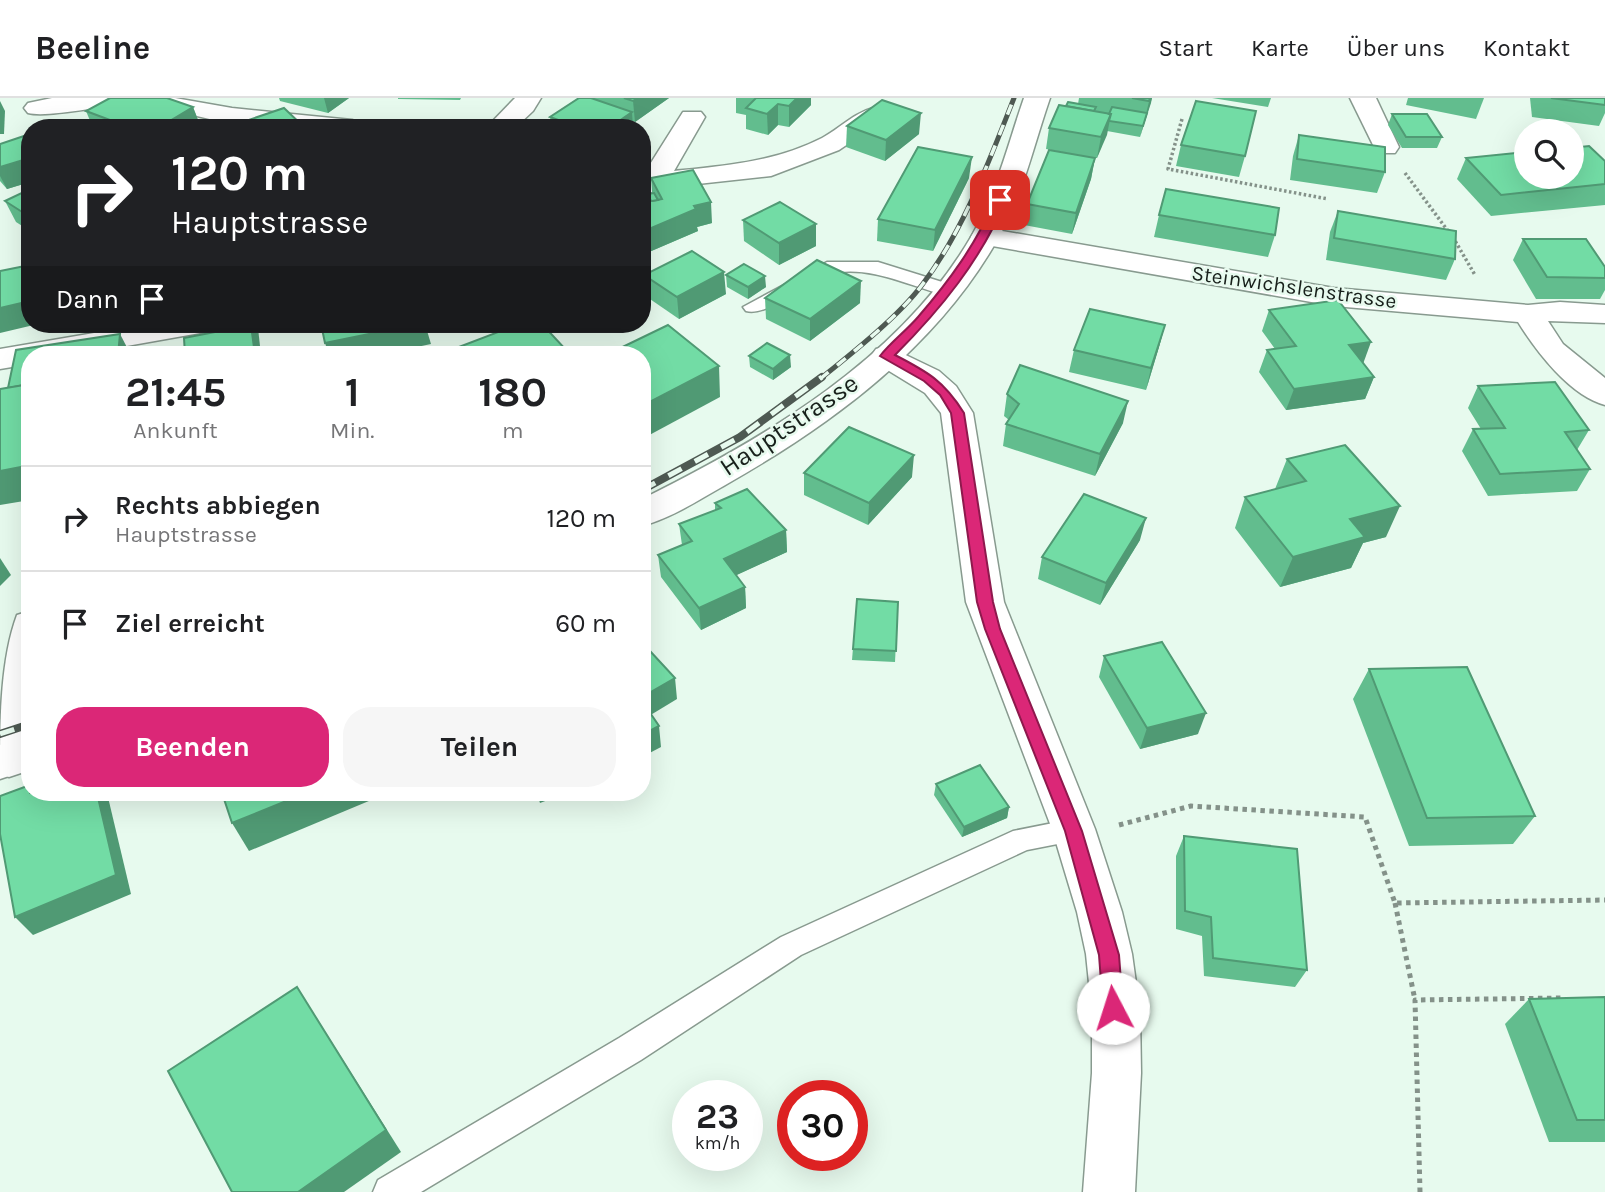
<!DOCTYPE html>
<html lang="de">
<meta charset="utf-8">
<style>
body{margin:0;font-family:Karla,sans-serif;background:#f6f6f6;color:#202124;height:100vh;display:flex;flex-direction:column;font-size:26px;white-space:nowrap}
*{box-sizing:border-box;margin:0}
p{font-size:23px;color:#757577}
.icon{flex:none;width:38px;height:38px;fill:none;stroke:currentColor;stroke-width:2;stroke-linecap:round;stroke-linejoin:round}
.map{position:relative;flex:1;overflow:hidden}
.drawer{position:absolute;left:21px;top:248px;width:630px;height:455px;display:flex;flex-direction:column;background:#fff;border-radius:28px;box-shadow:0 7px 28px #0002}
.drawer>*{flex:none}
.banner{position:absolute;left:21px;top:21px;width:630px;height:214px;border-radius:28px;box-shadow:0 7px 28px #0002;background:#202124;color:#fff;overflow:hidden}
.buttons{position:absolute;left:1514px;top:21px;display:grid;gap:14px}
.buttons a{display:grid;place-items:center;width:70px;height:70px;border-radius:50%;background:#fff;box-shadow:0 7px 28px #0002;font-size:35px}
.speed{position:absolute;left:672px;top:982px;display:flex;gap:14px;font-size:35px;font-weight:700;text-align:center}
.speed>*{display:grid;place-content:center;width:91px;height:91px;border-radius:50%;background:#fff;box-shadow:0 7px 28px #0002;line-height:1}
.speed small{font-size:18px;font-weight:400}
.speed .limit{border:10px solid #d22;background:#fff;color:#111}
.pin{position:absolute;display:grid;place-items:center;width:60px;height:60px;color:#fff;margin:-30px;border-radius:14px;box-shadow:0 4px 10px #0006}
.me{position:absolute;width:77px;margin:-38px;rotate:355deg;stroke-linejoin:round;filter:drop-shadow(0 0 5px #0008)}
.turn{display:flex;align-items:center;gap:24px;height:147px;padding:0 35px;font-size:32px}
.turn .icon{width:91px;height:91px;stroke-width:2.5}
.turn b{display:block;font-size:49px;line-height:60px}
.then{display:flex;align-items:center;height:66px;padding:0 35px;background:#0003;gap:14px;font-size:26px}
.eta{display:flex;justify-content:space-evenly;align-items:center;height:119px;text-align:center}
.eta b{font-size:42px;font-weight:700;line-height:49px}
.button{display:flex;gap:14px;margin-top:auto;padding:14px 35px}
.button a{flex:1;height:80px;border-radius:28px;background:#db2777;color:#fff;font-size:28px;font-weight:700;line-height:80px;text-align:center}
.button a+a{background:#f6f6f6;color:#202124}
ul{padding:0;list-style:none}
li{display:flex;align-items:center;gap:21px;height:105px;padding:0 35px;border-top:2px solid #e0e0e0}
li div{flex:1}
li b{display:block;font-size:26px}
li em{font-style:normal}
header{display:flex;align-items:center;gap:42px;box-sizing:border-box;height:98px;padding:0 35px;background:#fff;border-bottom:2px solid #e0e0e0}
header strong{font-size:33px}
nav{display:flex;gap:38px;margin-inline-start:auto;font-size:24px}
.map>svg:first-child{display:block}
.lines{fill:none;stroke-linecap:round;stroke-linejoin:round}
.lane-casing{stroke:#889a8f;stroke-width:3}
.street-casing{stroke:#889a8f;stroke-width:3}
.secondary-casing{stroke:#889a8f;stroke-width:3}
.path-far1{stroke:#849189;stroke-width:3.5;stroke-dasharray:2.5 2.5;stroke-linecap:butt}
.path{stroke:#849189;stroke-width:5;stroke-dasharray:4.5 4.5;stroke-linecap:butt}
.lane{fill:#fff;fill-rule:evenodd}
.street{fill:#fff;fill-rule:evenodd}
.secondary{fill:#fff;fill-rule:evenodd}
.rail-far1-casing{stroke:#4e5952;stroke-width:5}
.rail-casing{stroke:#4e5952;stroke-width:8}
.rail-far1{stroke:#e7faee;stroke-width:3.5;stroke-dasharray:11;stroke-linecap:butt}
.rail{stroke:#e7faee;stroke-width:5;stroke-dasharray:15;stroke-linecap:butt}
.wall{fill:#62bd8e}
.shaded-wall{fill:#509a74}
.building{fill:#72dca5;stroke:#509a74;stroke-width:2}
.route{fill:#db2777;stroke:#8e194d;stroke-width:2}
.labels{text-anchor:middle;dominant-baseline:central;stroke-width:5;stroke-linejoin:round;paint-order:stroke}
.far-street-label{font-size:21px;fill:#18201b;stroke:#e7faee}
.street-label{font-size:26px;fill:#18201b;stroke:#e7faee}
</style>
<header>
<strong>Beeline</strong>
<nav><a>Start</a><a>Karte</a><a>Über uns</a><a>Kontakt</a></nav>
</header>
<div class="map">
<svg width="1605" height="1094" viewBox="0 0 1605 1094">
<rect width="100%" height="100%" fill="#e7faee"/>
<g class="lines">
<defs>
<g id="lane">
<path d="M827,164H878L955,188L957,192L948,198C912,189 868,166 830,176C806,182 770,219 746,213L743,209Z"/>
<polygon points="1073,721 1083,725 1087,733 1083,741 1027,752 801,857 641,962 421,1094 373,1094 378,1082 619,940 781,839 1013,733"/>
</g>
<g id="street">
<path d="M52,0H175L232,10L352,22L361,25L365,30C320,30 274,32 230,25C198,20 162,7 129,7C103,7 48,20 28,15L24,10L28,5Z"/>
<polygon points="515,0 541,0 533,13 515,30 486,30"/>
<polygon points="1350,0 1376,0 1399,49 1395,55 1377,55"/>
<path d="M873,10L882,13L886,18L882,23L839,52L771,78L661,90L642,98V79L683,14H701L705,19L674,73C725,68 775,64 822,40C839,31 854,15 873,10Z"/>
<path d="M985,130L1334,190L1528,207L1560,204L1605,207V225L1548,223L1563,246L1605,280V307C1570,298 1536,253 1518,224L1334,208L975,145L971,139L975,133Z"/>
<polygon points="147,226 215,226 211,233 200,235 76,257 30,257 30,266 0,271 0,251"/>
<polygon points="887,248 939,273 956,288 973,315 1004,504 1095,731 1122,814 1132,856 1140,914 1141,975 1135,1094 1083,1094 1092,975 1092,914 1086,856 1077,814 1052,731 966,504 941,315 925,295 876,265 871,258 876,251"/>
<path d="M30,513V662L24,674L9,679L0,676C0,625 0,563 17,517Z"/>
</g>
<g id="secondary">
<path d="M1024,0H1050C1034,46 1023,97 999,139C938,248 834,325 727,386C700,401 672,420 642,428V401C765,340 900,261 971,139C996,96 1008,46 1024,0Z"/>
<polygon points="30,637 30,671 0,681 0,647"/>
</g>
</defs>
<use href="#lane" class="lane-casing"/>
<use href="#street" class="street-casing"/>
<use href="#secondary" class="secondary-casing"/>
<g class="path-far1">
<polyline points="1182,21 1168,71 1328,101"/>
<polyline points="1405,75 1454,141 1475,177"/>
</g>
<g class="path">
<polyline points="1119,727 1191,708 1365,719 1395,805 1605,802"/>
<polyline points="1395,805 1415,902"/>
<polyline points="1420,1094 1415,902 1562,900"/>
</g>
<use href="#lane" class="lane"/>
<use href="#street" class="street"/>
<use href="#secondary" class="secondary"/>
<defs>
<path id="rail-far1" d="M820,281C851,256 898,219 922,187C964,132 989,63 1014,0"/>
<g id="rail">
<polyline points="642,392 740,339 822,279"/>
<polyline points="0,636 30,626"/>
</g>
</defs>
<use href="#rail-far1" class="rail-far1-casing"/>
<use href="#rail" class="rail-casing"/>
<use href="#rail-far1" class="rail-far1"/>
<use href="#rail" class="rail"/>
</g>
<g class="wall">
<polygon points="279,0 349,0 328,15 280,3"/>
<polygon points="398,0 461,0 460,2 398,1"/>
<polygon points="592,0 669,0 635,24 633,23 633,30 552,30 550,19"/>
<polygon points="736,0 811,0 811,7 789,29 778,27 768,37 746,31 746,17 736,15"/>
<polygon points="1079,0 1152,0 1140,39 1107,33 1097,60 1095,60 1091,81 1072,136 1024,127 1027,106 1073,56 1046,51 1049,30 1066,8 1078,6"/>
<polygon points="1212,0 1271,0 1268,9"/>
<polygon points="1408,0 1484,0 1476,21 1406,7"/>
<polygon points="1530,0 1605,0 1605,15 1599,28 1532,19"/>
<polygon points="193,9 201,30 93,30 86,13"/>
<polygon points="1392,16 1442,39 1437,50 1402,50 1388,27"/>
<polygon points="847,28 919,36 885,63 846,49"/>
<polygon points="30,36 30,84 7,91 0,83 0,46"/>
<polygon points="1299,37 1385,74 1377,95 1290,82 1293,58"/>
<polygon points="1181,47 1245,58 1239,79 1176,68"/>
<polygon points="1466,60 1605,63 1605,107 1491,118 1457,81"/>
<polygon points="651,80 712,125 697,129 698,133 642,157 642,97 652,95"/>
<polygon points="969,80 933,153 877,143 878,121"/>
<polygon points="30,91 30,133 16,124 5,103"/>
<polygon points="1338,113 1455,161 1446,182 1326,162 1330,134"/>
<polygon points="1159,117 1275,137 1268,159 1154,139"/>
<polygon points="743,122 816,148 779,167 744,143"/>
<polygon points="1523,141 1605,169 1605,192 1600,201 1536,201 1513,162"/>
<polygon points="644,177 726,196 679,221 647,199"/>
<polygon points="726,177 766,189 748,201 727,189"/>
<polygon points="765,200 860,205 810,243 766,221"/>
<polygon points="1269,212 1363,265 1374,279 1365,301 1286,312 1259,274 1267,252 1275,251 1262,233"/>
<polygon points="1165,227 1159,249 1146,292 1069,274 1074,252"/>
<polygon points="749,258 791,269 773,282 750,269"/>
<polygon points="1478,288 1589,332 1577,352 1590,371 1577,393 1488,398 1462,353 1473,331 1481,331 1468,310"/>
<polygon points="1007,296 1123,325 1095,378 1003,348 1006,326 1009,322 1004,318"/>
<polygon points="1287,361 1386,439 1363,445 1351,470 1280,489 1235,430 1245,399 1275,391"/>
<polygon points="804,375 912,379 868,427 804,397"/>
<polygon points="715,405 786,432 787,454 736,477 745,489 746,510 701,532 661,479 658,457 682,447 679,426 715,412"/>
<polygon points="1140,442 1100,507 1038,481 1042,459"/>
<polygon points="857,501 898,504 895,564 852,562"/>
<polygon points="1104,558 1198,636 1140,651 1099,579"/>
<polygon points="1369,571 1535,718 1513,746 1409,748 1353,601"/>
<polygon points="936,686 1009,709 1007,720 962,739 934,697"/>
<polygon points="1184,738 1307,872 1295,889 1204,878 1202,838 1176,831 1176,758"/>
<polygon points="1605,899 1605,1044 1549,1044 1505,926 1529,901"/>
</g>
<g class="shaded-wall">
<polygon points="324,0 349,0 328,15"/>
<polygon points="637,0 669,0 635,24 633,3"/>
<polygon points="797,0 811,0 811,7 789,29 789,8"/>
<polygon points="1150,0 1152,0 1151,5 1140,39"/>
<polygon points="0,3 5,13 4,36 0,36"/>
<polygon points="778,6 778,27 768,37 767,16"/>
<polygon points="193,9 201,30 158,30"/>
<polygon points="632,14 633,30 609,30"/>
<polygon points="921,15 919,36 885,63 886,42"/>
<polygon points="1111,16 1107,37 1097,60 1101,39"/>
<polygon points="972,59 969,80 933,153 935,132"/>
<polygon points="30,60 30,84 7,91 0,78 0,69"/>
<polygon points="1095,60 1091,81 1072,136 1076,115"/>
<polygon points="711,104 712,125 697,129 698,133 642,157 642,134 694,108"/>
<polygon points="816,126 816,148 779,167 779,145"/>
<polygon points="724,174 726,196 679,221 677,199"/>
<polygon points="765,178 766,189 748,201 748,189"/>
<polygon points="861,183 860,205 810,243 810,221"/>
<polygon points="30,203 30,226 38,226 0,235 0,210"/>
<polygon points="256,226 258,230 261,257 251,257 251,227"/>
<polygon points="418,226 425,226 431,246 379,257 329,257 325,245"/>
<polygon points="1165,227 1159,249 1146,292 1151,270"/>
<polygon points="120,236 131,257 118,257"/>
<polygon points="1371,244 1363,266 1349,247"/>
<polygon points="790,257 791,269 773,282 773,271"/>
<polygon points="719,268 720,299 642,341 642,308"/>
<polygon points="1374,279 1365,301 1286,312 1294,291"/>
<polygon points="1128,303 1123,325 1095,378 1100,356"/>
<polygon points="30,331 30,402 0,407 0,373"/>
<polygon points="914,357 912,379 868,427 869,405"/>
<polygon points="1400,408 1386,439 1363,445 1351,470 1280,489 1293,459 1350,421"/>
<polygon points="1146,420 1140,442 1100,507 1106,485"/>
<polygon points="786,432 787,454 726,482 724,461"/>
<polygon points="0,460 11,477 0,488"/>
<polygon points="745,489 746,510 701,532 699,510"/>
<polygon points="675,580 677,601 644,621 642,599"/>
<polygon points="1206,615 1198,636 1140,651 1147,630"/>
<polygon points="659,628 661,649 642,659 642,637"/>
<polygon points="97,695 107,695 131,796 33,837 15,819"/>
<polygon points="306,695 388,695 249,753 232,725"/>
<polygon points="537,695 566,695 540,705"/>
<polygon points="1009,709 1007,720 962,739 964,729"/>
<polygon points="297,889 401,1054 344,1094 298,1094"/>
</g>
<g class="building">
<polygon points="110,0 167,0 193,9 158,30 131,30 86,13"/>
<polygon points="579,0 591,0 632,14 609,30 580,30 550,19"/>
<polygon points="624,0 637,0 633,3"/>
<polygon points="756,0 797,0 789,8 778,6 767,16 746,10"/>
<polygon points="1132,0 1150,0 1149,3"/>
<polygon points="1551,0 1605,0 1605,7"/>
<polygon points="882,2 921,15 886,42 847,28"/>
<polygon points="1196,3 1256,13 1245,58 1181,47"/>
<polygon points="1068,4 1096,9 1094,13 1066,8"/>
<polygon points="1059,7 1111,16 1101,39 1049,30"/>
<polygon points="1112,9 1147,15 1143,28 1109,23 1111,16 1109,16"/>
<polygon points="284,10 305,30 225,30"/>
<polygon points="1392,16 1427,16 1442,39 1406,39"/>
<polygon points="344,27 412,29 342,30"/>
<polygon points="30,36 30,60 0,69 0,46"/>
<polygon points="1299,37 1385,49 1385,74 1297,61"/>
<polygon points="1589,48 1605,63 1605,86 1501,97 1466,60 1526,54 1526,79 1572,79 1572,50"/>
<polygon points="918,49 972,59 935,132 878,121"/>
<polygon points="1049,52 1095,60 1076,115 1027,106"/>
<polygon points="693,72 711,104 694,108 696,111 642,134 642,101 647,100 652,103 662,101 651,80"/>
<polygon points="30,91 30,119 5,103"/>
<polygon points="1166,91 1279,110 1275,137 1159,117"/>
<polygon points="654,95 658,102 652,103 647,100 642,101 642,97"/>
<polygon points="780,104 816,126 779,145 743,122"/>
<polygon points="1338,113 1456,133 1455,161 1334,140"/>
<polygon points="1523,141 1586,141 1605,169 1605,180 1547,179"/>
<polygon points="692,153 724,174 677,199 644,177"/>
<polygon points="817,162 861,183 810,221 765,200"/>
<polygon points="744,166 765,178 748,189 726,177"/>
<polygon points="30,167 30,203 0,210 0,173"/>
<polygon points="1338,202 1371,244 1349,247 1374,279 1294,291 1267,252 1296,248 1269,212"/>
<polygon points="1090,211 1165,227 1151,270 1074,252"/>
<polygon points="221,226 254,226 255,237 251,227 213,234 212,227"/>
<polygon points="321,226 418,226 325,245"/>
<polygon points="519,226 542,226 568,254 560,257 466,257 459,249"/>
<polygon points="251,227 255,257 185,257 184,240"/>
<polygon points="668,227 719,268 642,308 642,257 606,257"/>
<polygon points="120,236 118,257 30,257 30,286 8,290 16,252"/>
<polygon points="767,245 790,257 773,271 749,258"/>
<polygon points="1020,267 1128,303 1100,356 1006,326 1019,306 1007,296"/>
<polygon points="1555,284 1589,332 1565,334 1590,371 1500,376 1473,331 1505,330 1478,288"/>
<polygon points="30,286 30,331 26,368 0,373 0,291"/>
<polygon points="849,329 914,357 869,405 804,375"/>
<polygon points="1345,347 1400,408 1350,421 1365,439 1293,459 1245,399 1306,383 1287,361"/>
<polygon points="747,391 786,432 724,461 745,489 699,510 658,457 692,443 679,426 721,410 715,405"/>
<polygon points="1084,396 1146,420 1106,485 1042,459"/>
<polygon points="857,501 898,504 896,553 853,551"/>
<polygon points="1162,544 1206,615 1147,630 1104,558"/>
<polygon points="650,553 675,580 642,599 642,556"/>
<polygon points="1467,569 1535,718 1427,720 1369,571"/>
<polygon points="642,603 659,628 642,637"/>
<polygon points="980,667 1009,709 964,729 936,686"/>
<polygon points="30,687 30,695 97,695 116,777 15,819 0,736 0,698"/>
<polygon points="222,695 306,695 232,725"/>
<polygon points="1184,738 1297,751 1307,872 1213,860 1211,819 1185,813"/>
<polygon points="297,889 386,1032 298,1094 232,1094 168,973"/>
<polygon points="1605,899 1605,1022 1577,1022 1529,901"/>
</g>
<path class="route" d="M1000,98L1006,102C981,162 941,211 895,257C928,274 944,283 964,315L993,504L1000,531L1082,733L1119,857L1123,910L1120,916L1113,919L1106,916L1103,910L1099,857L1065,733L985,531L977,504L951,315L940,297L924,283L880,258C891,244 906,233 918,219C950,182 976,146 995,102Z"/>
<g class="labels">
<g class="far-street-label">
<text transform="translate(1294 189) rotate(8)">Steinwichslenstrasse</text>
</g>
<g class="street-label">
<text transform="translate(789 327) rotate(-34)">Hauptstrasse</text>
</g>
</g>
</svg>
<div class="buttons">
<a><svg class="icon" aria-label="search" viewBox="0 0 24 24"><circle cx="10" cy="10" r="6"/><path d="M15 15l6 6"/></svg></a>
</div>
<div class="speed"><div>23<small>km/h</small></div><div class="limit">30</div></div>
<div class="pin" style="left:1000px;top:102px;background:#d93025"><svg class="icon" aria-label="arrive" viewBox="0 0 24 24"><path d="M6 21V4h12l-3 4 3 4H6"/></svg></div>
<svg class="me" style="left:1113px;top:910px" viewBox="-20 -20 40 40"><circle r="19" fill="#fff"/><path d="M0-13L10 11 0 6-10 11z" fill="#db2777"/></svg>
<div class="banner">
<div class="turn"><svg class="icon" aria-label="right" viewBox="0 0 24 24"><path d="M7 20v-9h11M14 6l5 5-5 5"/></svg><div><b>120 m</b>Hauptstrasse</div></div>
<div class="then">Dann<svg class="icon" aria-label="arrive" viewBox="0 0 24 24"><path d="M6 21V4h12l-3 4 3 4H6"/></svg></div>
</div>
<section class="drawer">
<div class="eta">
<div><b>21:45</b><p>Ankunft</p></div>
<div><b>1</b><p>Min.</p></div>
<div><b>180</b><p>m</p></div>
</div>
<ul>
<li><svg class="icon" aria-label="right" viewBox="0 0 24 24"><path d="M7 20v-9h11M14 6l5 5-5 5"/></svg><div><b>Rechts abbiegen</b><p>Hauptstrasse</p></div><em>120 m</em></li>
<li><svg class="icon" aria-label="arrive" viewBox="0 0 24 24"><path d="M6 21V4h12l-3 4 3 4H6"/></svg><div><b>Ziel erreicht</b></div><em>60 m</em></li>
</ul>
<div class="button"><a>Beenden</a><a>Teilen</a></div>
</section>
</div>
